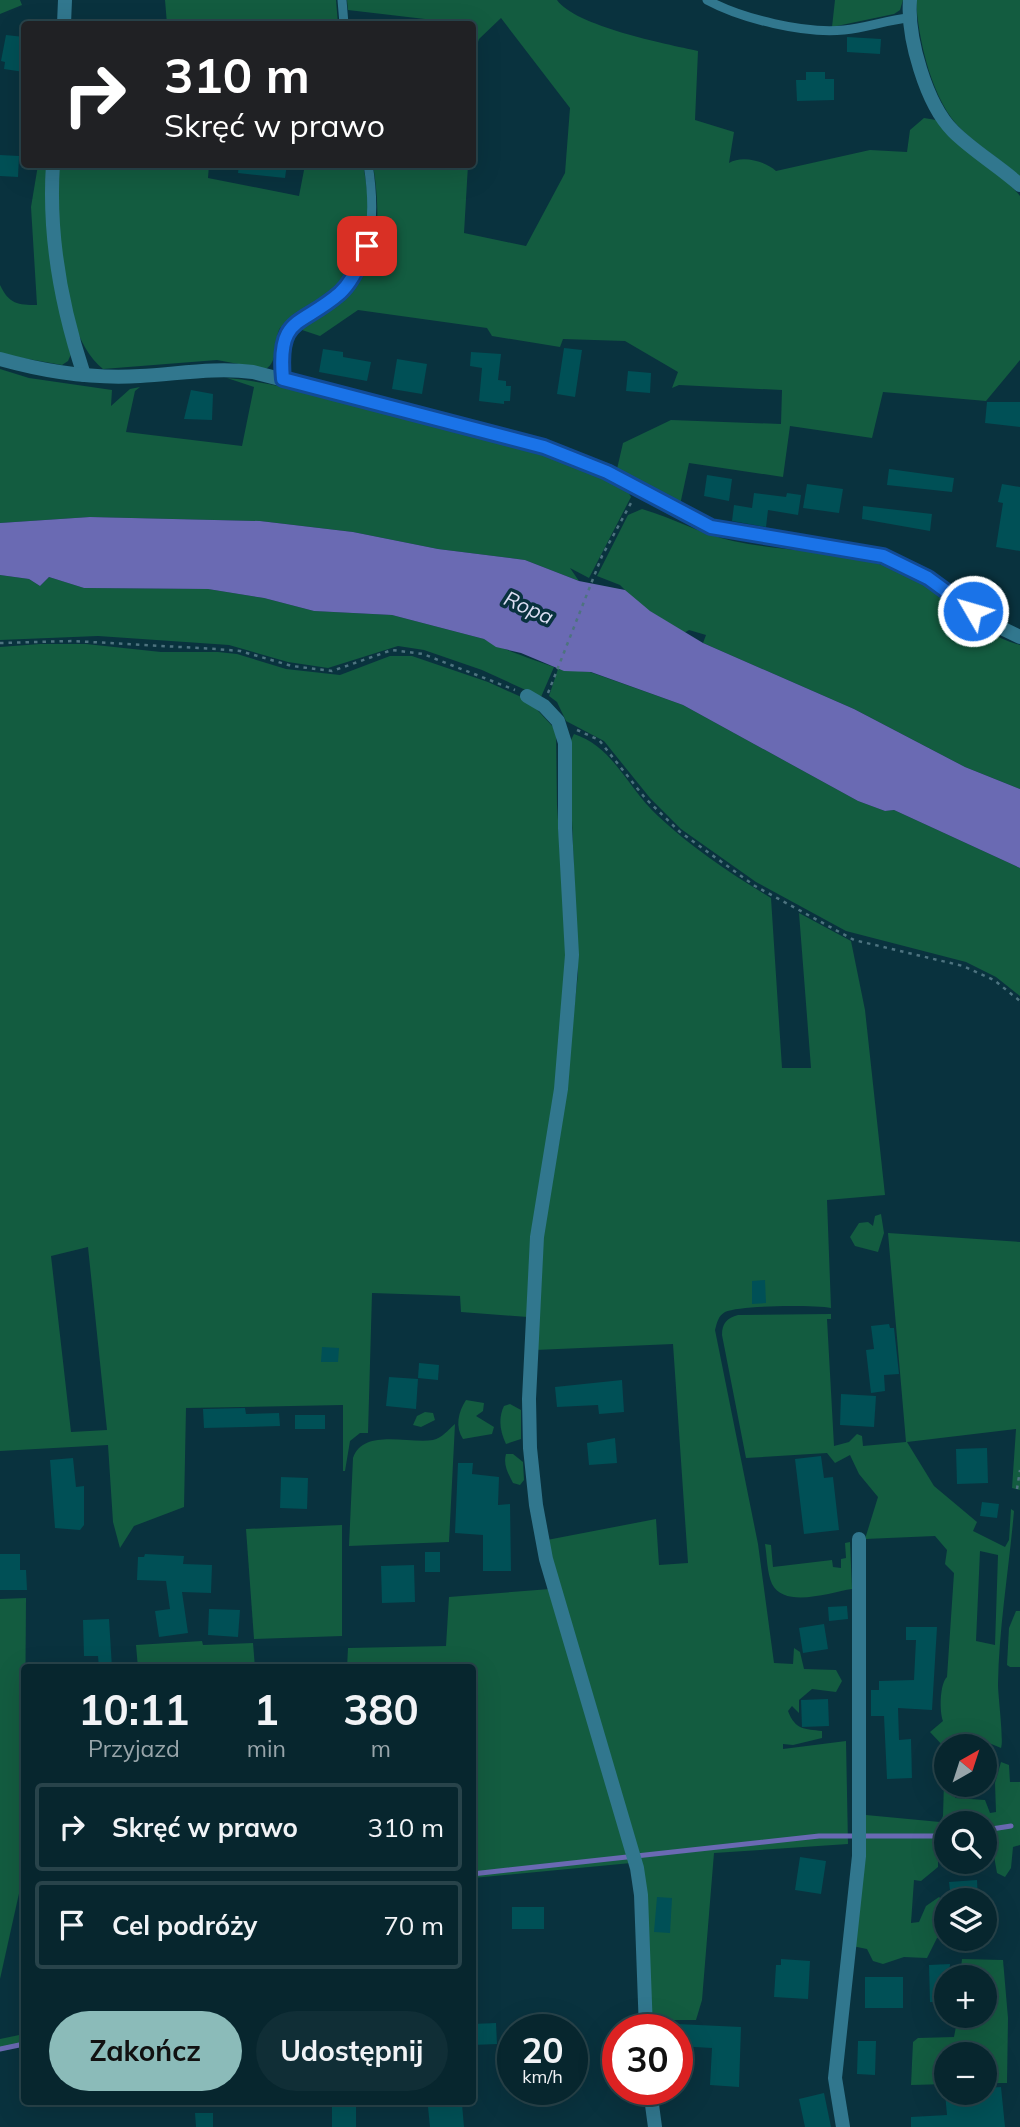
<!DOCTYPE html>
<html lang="pl">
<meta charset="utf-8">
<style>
body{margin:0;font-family:Mulish,sans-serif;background:#102e36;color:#f1f3f6;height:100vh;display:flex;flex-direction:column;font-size:26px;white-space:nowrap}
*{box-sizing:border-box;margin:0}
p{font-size:23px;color:#98a5aa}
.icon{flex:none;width:38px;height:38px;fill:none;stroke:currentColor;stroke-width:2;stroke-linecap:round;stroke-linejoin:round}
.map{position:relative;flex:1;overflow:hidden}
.drawer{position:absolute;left:21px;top:1664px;width:455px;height:441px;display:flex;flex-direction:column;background:#07262e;border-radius:7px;box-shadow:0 7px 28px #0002,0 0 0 2px #28434a}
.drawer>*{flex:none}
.banner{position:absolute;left:21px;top:21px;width:455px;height:147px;border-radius:7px;box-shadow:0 7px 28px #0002,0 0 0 2px #28434a;background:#202124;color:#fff;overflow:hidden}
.needle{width:46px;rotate:39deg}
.buttons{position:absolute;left:934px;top:1734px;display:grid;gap:14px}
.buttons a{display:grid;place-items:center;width:63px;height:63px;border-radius:50%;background:#07262e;box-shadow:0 7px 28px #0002,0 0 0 2px #28434a;font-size:35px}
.speed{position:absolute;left:497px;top:2014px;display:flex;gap:14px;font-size:35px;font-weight:700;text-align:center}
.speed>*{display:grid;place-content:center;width:91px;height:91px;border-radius:50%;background:#07262e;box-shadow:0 7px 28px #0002,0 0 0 2px #28434a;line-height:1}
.speed small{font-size:18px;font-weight:400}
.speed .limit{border:10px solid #d22;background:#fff;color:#111}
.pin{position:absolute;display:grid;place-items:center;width:60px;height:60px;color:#fff;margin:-30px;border-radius:14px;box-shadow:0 4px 10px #0006}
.me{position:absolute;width:77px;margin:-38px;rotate:308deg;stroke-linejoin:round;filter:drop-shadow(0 0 5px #0008)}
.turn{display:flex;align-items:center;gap:24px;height:147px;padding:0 28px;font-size:32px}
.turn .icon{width:91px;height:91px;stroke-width:2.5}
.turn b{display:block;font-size:49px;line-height:60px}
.eta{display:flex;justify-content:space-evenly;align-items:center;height:119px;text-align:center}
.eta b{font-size:42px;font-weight:700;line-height:49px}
.primary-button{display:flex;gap:14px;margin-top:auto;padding:14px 28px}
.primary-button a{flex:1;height:80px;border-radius:42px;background:#8bbbb9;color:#111;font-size:28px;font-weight:700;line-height:80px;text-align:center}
.primary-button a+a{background:#102e36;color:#f1f3f6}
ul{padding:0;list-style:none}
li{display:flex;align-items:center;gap:21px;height:88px;margin:0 14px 10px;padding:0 14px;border:4px solid #28434a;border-radius:7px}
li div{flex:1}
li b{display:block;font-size:26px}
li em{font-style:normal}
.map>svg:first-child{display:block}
.green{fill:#135c40;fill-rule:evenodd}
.water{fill:#6a6ab3}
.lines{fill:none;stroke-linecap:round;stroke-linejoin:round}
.stream{stroke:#6a6ab3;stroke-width:5}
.building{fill:#005056}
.path{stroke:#4d737f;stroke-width:2.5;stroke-dasharray:3.5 5;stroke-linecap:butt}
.lane{stroke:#31778e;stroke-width:9}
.street{stroke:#31778e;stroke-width:14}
.route-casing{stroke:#114b97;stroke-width:18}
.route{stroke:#1a73e8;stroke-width:12}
.labels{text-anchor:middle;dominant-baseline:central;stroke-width:7;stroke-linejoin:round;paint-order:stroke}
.water-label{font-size:21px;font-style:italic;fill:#dddff4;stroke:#09323e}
</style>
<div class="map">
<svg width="1020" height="2127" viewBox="0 0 1020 2127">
<rect width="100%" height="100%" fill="#09323e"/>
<g class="green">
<polygon points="0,0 20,0 22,5 0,14"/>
<polygon points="165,0 336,0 338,24 167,24"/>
<path d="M347,0H557C575,26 666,44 698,51L695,120L734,132L729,163C742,155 765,161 776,171L870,150L907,152L910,130L924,118L936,120C959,151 996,166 1020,196V360L986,401L883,392L872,438L790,426L783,477L689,463L680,505L617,469L623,443L671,420L781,424L782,390L679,385L672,388L678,372L625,341L563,339L560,347L492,336L487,328L358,310L320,336L296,328C316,316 339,304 355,287C383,255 379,202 373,165H468L464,233L526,246L565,173L570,108L501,18L479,39L476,48V25L348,10Z"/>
<polygon points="835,0 903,0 900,10 894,14 832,27"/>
<path d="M916,0H1020V177C1002,160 980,147 962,130C932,102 918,39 916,0Z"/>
<path d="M38,165H49L72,352L68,361L62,365L0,354V285C9,304 18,305 37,305L31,207Z"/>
<path d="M57,165H209L208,178L299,196L305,165H363C371,204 373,253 343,284C326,301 299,314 280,328C273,341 279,361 266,369L217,360L103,369C56,330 59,221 57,165Z"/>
<path d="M0,369L29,378L112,390L111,406L130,389L140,387L135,391L126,432L242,446L254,387L227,378C282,383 334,401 388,414C427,424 619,463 631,497L589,578L570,568L579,581L525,560L438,549L353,532L260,521L90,517L0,523Z"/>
<path d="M642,509C673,518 701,534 733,541C789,553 849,550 902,572C945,590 974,633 1020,645V789L965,767L854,709L703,643L706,635L689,630L684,633L640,605L620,585L597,576L628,515Z"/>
<path d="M0,575L29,579L40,586L49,577L84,588L208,589L264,598L314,611L392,615L484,639C498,648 537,661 554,667L541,697L482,670L424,650L398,646L328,668L288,662L229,645L98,636L0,640Z"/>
<path d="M40,644H86L161,652H218L237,654L286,669L340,675L390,656H412L488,682L528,700L556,730L557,805L567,957L551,1133L528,1317L461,1312L460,1296L372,1293L368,1433H360L350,1441L345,1471H343V1405L186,1408L184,1507L134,1526L120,1548L113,1522L108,1445L0,1451V647ZM88,1247L107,1430L71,1432L51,1256Z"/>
<polygon points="558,669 590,672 683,705 858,801 885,811 894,810 1020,868 1020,996 996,977 966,962 846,931 756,882 681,829 650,798 604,741 566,721 557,702 549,696"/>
<path d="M574,734C614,747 628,789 658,816C692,848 731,874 771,898L782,1068H811L799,913L851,941L865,1010L885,1195L827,1200L831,1308C813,1305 740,1305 725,1312C718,1316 717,1323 715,1330L758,1544L774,1663L793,1664L794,1648L800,1652L804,1669L836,1670L842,1681L836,1692L812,1689L799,1700V1713L792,1706L788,1711C795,1730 805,1729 822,1731V1738L793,1745L783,1744V1749L846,1741L848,1844L714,1853L702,2000L696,2020H651L648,1917L547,1540L656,1519L659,1565L688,1563L673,1344L535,1350L542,1222L559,1143L578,974L569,744Z"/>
<polygon points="881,1214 884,1233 878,1252 855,1246 850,1237 859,1223 868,1222 873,1226 875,1216"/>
<path d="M888,1233L1020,1242V1490L1012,1488L1016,1429L907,1442L934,1486L977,1522L973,1531L1005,1547L1009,1540L1011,1509L1014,1511C1009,1569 999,1626 998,1684C998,1696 1004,1741 1001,1748L977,1738L961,1741L958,1746H947V1785H955V1798L985,1800L990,1813L996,1812L995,1783L1001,1762L1009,1765L1010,1782H1020V1845L1013,1847L1011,1868L1005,1877L997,1873L994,1856L985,1851V1824H947V1851L938,1852V1867L921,1881L914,1880L911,1923L919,1922L926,1906L939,1897L947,1903V1938H937L927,1958L904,1957L883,1964L873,1961L867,1949L852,1946L863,1820L866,1815L940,1822L943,1816L945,1748L930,1732L943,1721C939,1711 940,1683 947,1677L954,1573L945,1564L947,1550L935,1536L865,1539L878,1497L859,1474L850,1455L835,1463L827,1453L746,1458L722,1335C722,1323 727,1318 738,1315L831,1314V1319H827L834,1446L849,1442L857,1434L862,1436L863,1446L906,1442ZM980,1551L998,1555L995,1645L976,1641Z"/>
<path d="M466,1400L484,1403L483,1411L476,1416L494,1427L492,1434L463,1439C455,1427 458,1412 466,1400Z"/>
<path d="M510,1404L521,1410V1439L506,1444C500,1432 498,1418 504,1406Z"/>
<polygon points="425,1412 433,1413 435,1420 421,1427 413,1425 417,1416"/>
<path d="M455,1424L449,1542L349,1546L353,1458C363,1428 409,1444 433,1440C442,1438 448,1430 455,1424Z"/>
<path d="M506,1454H513L523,1462L524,1480L520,1485L513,1483C508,1473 503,1465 506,1454Z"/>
<polygon points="342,1525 342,1636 254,1639 246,1529"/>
<path d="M850,1542L852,1589C831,1592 785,1609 772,1584C767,1573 767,1556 765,1544L771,1545L773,1567L832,1560L833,1567L841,1568V1559L846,1558L845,1543Z"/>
<polygon points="550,1589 631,1863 473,1878 472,1668 347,1668 348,1648 446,1646 449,1597"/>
<polygon points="26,1598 24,1871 0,1979 0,1599"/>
<polygon points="1016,1611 1020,1611 1020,1667 1010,1667 1007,1665 1009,1628"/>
<polygon points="202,1641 203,1645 253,1643 255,1668 138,1668 136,1645"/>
<polygon points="962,1959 1003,1960 1008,2018 1007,2083 985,2083 985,2054 947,2054 947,2084 911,2085 913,2042 918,2038 954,2037 958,2016 985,2016 985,1978 960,1977"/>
<polygon points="24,2034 24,2045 0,2051 0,2039"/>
</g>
<polygon class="water" points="90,517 260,521 353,532 438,549 525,560 579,581 625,590 650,611 703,643 854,709 965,767 1020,789 1020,868 894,810 885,811 858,801 683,705 591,672 564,671 521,653 496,647 484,639 392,615 314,611 264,598 208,589 84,588 49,577 40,586 29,579 0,575 0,523"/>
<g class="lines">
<g class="stream">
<polyline points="985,1830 1011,1826"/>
<polyline points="472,1874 819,1836 947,1836"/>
<polyline points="0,2049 24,2044"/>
</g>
</g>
<g class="building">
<polygon points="6,35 24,37 24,72 4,69 5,62 1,61"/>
<polygon points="847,37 881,39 880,54 847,52"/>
<polygon points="806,72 825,72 825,79 834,79 834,100 797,101 796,80 806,80"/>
<polygon points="0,155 19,156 18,177 0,176"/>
<polygon points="239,164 287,164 285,178 238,173"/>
<polygon points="564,348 582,350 575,397 557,394"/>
<polygon points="323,349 343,352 343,357 371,362 367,381 319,372"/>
<polygon points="471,352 501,354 498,380 506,381 506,386 511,386 510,401 504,401 504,404 479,401 482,368 470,366"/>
<polygon points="397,359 427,364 422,394 392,389"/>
<polygon points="628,371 651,373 650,393 626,391"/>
<polygon points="191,390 213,394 212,420 184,419"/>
<polygon points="987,402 1020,402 1020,427 985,423"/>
<polygon points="889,469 954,478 952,492 887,485"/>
<polygon points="707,475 732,479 729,501 704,496"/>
<polygon points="807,484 843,489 839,513 803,508"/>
<polygon points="1002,484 1020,487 1020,551 996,547 1003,503 998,502"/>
<polygon points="754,493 786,497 787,493 801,495 798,515 768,510 766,527 732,521 734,505 752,508"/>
<polygon points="863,506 932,514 930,531 862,519"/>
<polygon points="765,1280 766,1303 752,1304 752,1281"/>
<polygon points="889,1324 890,1328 894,1328 899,1374 884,1375 885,1391 871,1393 866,1350 874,1349 871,1326"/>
<polygon points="322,1347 339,1348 338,1362 321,1362"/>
<polygon points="419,1363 439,1365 438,1380 418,1378"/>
<polygon points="389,1377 418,1379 416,1409 386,1406"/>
<polygon points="622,1380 624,1412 599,1414 598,1405 557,1407 555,1387"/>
<polygon points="841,1394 876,1396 874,1427 840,1425"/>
<polygon points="245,1408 246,1414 279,1413 280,1426 204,1428 203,1409"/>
<rect x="295" y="1415" width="30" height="14"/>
<polygon points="615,1438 617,1463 589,1465 587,1443"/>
<polygon points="987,1448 988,1483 957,1484 956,1449"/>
<polygon points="821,1456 824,1478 833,1477 839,1530 804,1534 795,1459"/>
<polygon points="73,1458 76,1487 84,1486 84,1525 80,1530 55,1528 50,1460"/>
<polygon points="458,1463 473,1463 472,1474 499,1477 498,1505 510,1504 511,1571 483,1571 483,1535 455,1533"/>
<polygon points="281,1477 308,1478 307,1509 280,1508"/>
<polygon points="982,1502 999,1504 997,1518 980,1516"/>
<rect x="425" y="1552" width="15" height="20"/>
<polygon points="0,1554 20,1554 20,1570 26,1570 27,1590 0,1590"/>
<polygon points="145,1554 184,1556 183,1564 212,1565 211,1593 182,1592 188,1633 159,1637 155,1611 170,1609 166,1581 137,1580 138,1557 144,1557"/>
<polygon points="414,1565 415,1602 382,1603 381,1566"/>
<polygon points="847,1606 848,1619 829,1621 828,1607"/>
<polygon points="209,1609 240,1610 238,1637 208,1635"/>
<polygon points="109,1619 112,1668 99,1668 98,1656 84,1656 83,1620"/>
<polygon points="824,1624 828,1649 803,1653 799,1628"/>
<polygon points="906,1627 937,1627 932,1710 898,1708 899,1740 911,1739 912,1778 887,1779 884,1716 871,1716 871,1690 879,1690 879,1681 914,1680 916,1640 906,1640"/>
<polygon points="828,1699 829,1726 802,1727 801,1700"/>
<polygon points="800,1857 826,1861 821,1894 795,1890"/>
<polygon points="977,1880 978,1900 951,1900 949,1882"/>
<polygon points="657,1897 672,1898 670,1933 654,1932"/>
<rect x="512" y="1907" width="32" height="22"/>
<polygon points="781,1959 810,1961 808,1999 774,1997 776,1965 781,1965"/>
<polygon points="950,1964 947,2002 930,2002 929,1965"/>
<rect x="865" y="1977" width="38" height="31"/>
<polygon points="496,2023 497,2044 472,2045 472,2024"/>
<polygon points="677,2024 741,2027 739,2087 710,2085 712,2048 677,2046"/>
<polygon points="858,2041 876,2041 875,2075 857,2074"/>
<polygon points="1001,2087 1005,2127 911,2127 911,2117 947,2115 945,2093 985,2093 985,2088"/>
<polygon points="824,2093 831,2127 805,2127 799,2099"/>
<polygon points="356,2104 356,2127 332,2127 332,2105"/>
<polygon points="462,2104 464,2127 430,2127 428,2107"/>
<polygon points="195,2113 213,2113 213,2127 196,2127"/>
</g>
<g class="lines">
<g class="path">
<polyline points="0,643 73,641 216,649 240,651 292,666 332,671 392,650 423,654 515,690"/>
<polyline points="548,693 602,556 631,503"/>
<polyline points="577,730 599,740 645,798 680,832 755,886 854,940 963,966 994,980 1020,1001"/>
<polyline points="1017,1489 1020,1470"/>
</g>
<g class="lane">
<polyline points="342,0 344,24"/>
<path d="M707,0C742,19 805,34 844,30C866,28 887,20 908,18"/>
<path d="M283,379C277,314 301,327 340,292C375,261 375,207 368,164"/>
</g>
<g class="street">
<path d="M910,0C907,37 926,104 953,131C973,151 999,166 1020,185"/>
<polyline points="64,24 65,0"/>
<path d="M53,164C48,237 61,306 84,375"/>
<path d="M0,359C46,372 92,379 140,376C178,374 215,367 253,372L544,447L607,473L711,527L883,556L928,578L989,622L1020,637"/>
<polyline points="527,696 544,706 558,721 565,743 565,828 572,955 561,1089 537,1237 529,1399 530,1448 536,1505 546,1559 637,1868 641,1895 646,2030"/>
<polyline points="650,2090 655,2127"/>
<polyline points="843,2127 835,2078 859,1856 859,1539"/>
</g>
</g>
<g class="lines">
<defs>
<path id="route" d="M367,246C361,262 353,281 340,293C301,327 277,315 283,379L544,447L607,472L711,527L883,556L928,578L973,611"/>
</defs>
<use href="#route" class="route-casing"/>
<use href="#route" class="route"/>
</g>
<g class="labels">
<g class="water-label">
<text transform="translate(529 607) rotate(24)">Ropa</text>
</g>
</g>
</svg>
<div class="buttons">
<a><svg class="needle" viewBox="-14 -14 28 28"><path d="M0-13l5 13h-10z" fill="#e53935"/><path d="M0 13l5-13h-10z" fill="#98a5aa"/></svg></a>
<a><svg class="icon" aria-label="search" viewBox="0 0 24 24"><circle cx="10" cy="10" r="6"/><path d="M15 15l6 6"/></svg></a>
<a><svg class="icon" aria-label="layers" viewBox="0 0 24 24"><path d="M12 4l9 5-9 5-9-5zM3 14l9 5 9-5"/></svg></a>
<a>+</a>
<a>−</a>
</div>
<div class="speed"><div>20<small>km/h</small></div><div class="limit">30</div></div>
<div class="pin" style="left:367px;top:246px;background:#d93025"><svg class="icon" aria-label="arrive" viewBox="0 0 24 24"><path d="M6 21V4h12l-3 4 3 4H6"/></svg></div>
<svg class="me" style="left:973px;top:611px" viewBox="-20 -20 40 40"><circle r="17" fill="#1a73e8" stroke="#fff" stroke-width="3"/><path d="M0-11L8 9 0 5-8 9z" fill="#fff"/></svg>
<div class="banner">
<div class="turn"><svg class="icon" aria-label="right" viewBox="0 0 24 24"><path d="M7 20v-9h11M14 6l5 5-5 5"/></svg><div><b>310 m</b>Skręć w prawo</div></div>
</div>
<section class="drawer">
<div class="eta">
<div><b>10:11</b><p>Przyjazd</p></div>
<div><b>1</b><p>min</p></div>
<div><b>380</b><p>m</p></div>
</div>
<ul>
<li><svg class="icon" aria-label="right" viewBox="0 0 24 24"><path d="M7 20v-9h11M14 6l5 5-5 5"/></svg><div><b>Skręć w prawo</b></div><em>310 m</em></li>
<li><svg class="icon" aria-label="arrive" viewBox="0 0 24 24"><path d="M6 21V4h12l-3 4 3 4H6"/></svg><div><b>Cel podróży</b></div><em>70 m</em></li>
</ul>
<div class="primary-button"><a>Zakończ</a><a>Udostępnij</a></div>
</section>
</div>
